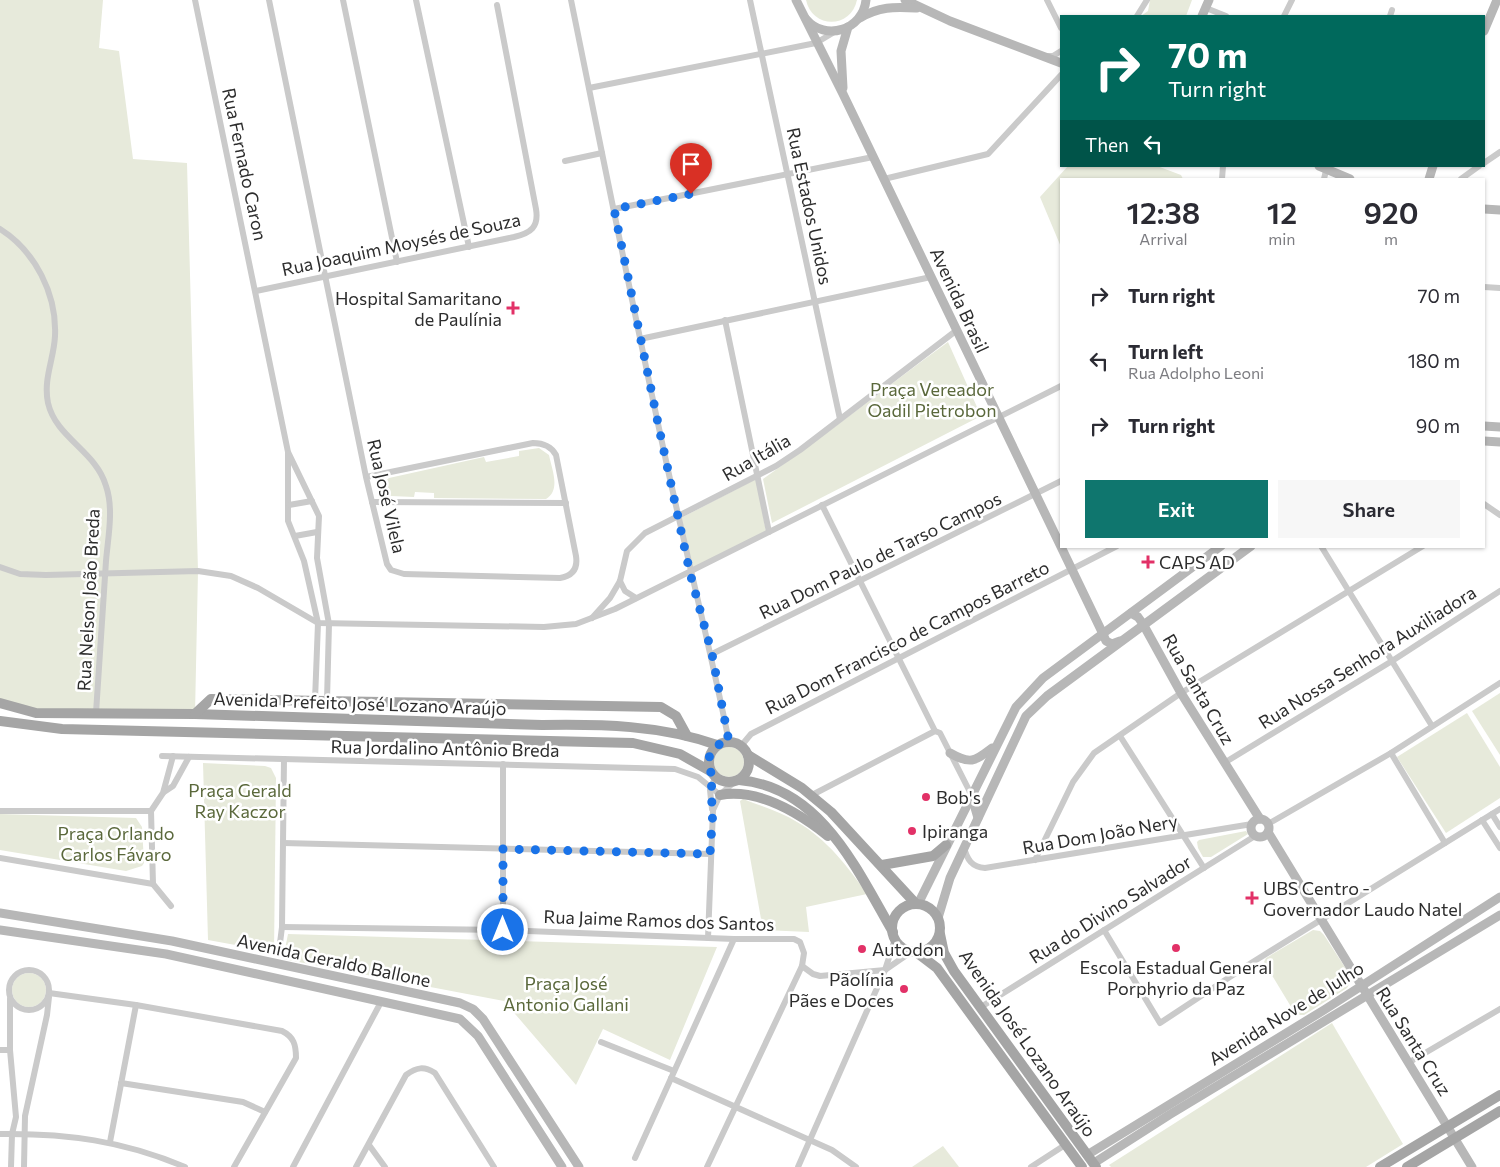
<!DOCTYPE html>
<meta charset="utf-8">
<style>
body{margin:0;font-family:Commissioner,sans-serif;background:#f7f7f7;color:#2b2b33;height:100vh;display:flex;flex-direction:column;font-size:19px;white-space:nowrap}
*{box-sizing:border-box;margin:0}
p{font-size:16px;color:#7c7c81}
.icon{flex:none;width:28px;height:28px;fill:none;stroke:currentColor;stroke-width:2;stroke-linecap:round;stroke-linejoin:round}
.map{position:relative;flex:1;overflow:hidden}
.details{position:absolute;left:1060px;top:178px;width:425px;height:370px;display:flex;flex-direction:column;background:#fff;border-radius:0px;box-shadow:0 1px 4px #0004}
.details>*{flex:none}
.hud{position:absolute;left:1060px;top:15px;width:425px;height:152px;border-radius:0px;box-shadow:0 1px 4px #0004;background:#00695c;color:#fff;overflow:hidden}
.pin{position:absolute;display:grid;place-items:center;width:42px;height:42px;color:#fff;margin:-51px -21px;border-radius:50% 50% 50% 0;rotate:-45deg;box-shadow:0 0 5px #0007}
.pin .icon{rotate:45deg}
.me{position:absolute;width:55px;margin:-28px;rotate:0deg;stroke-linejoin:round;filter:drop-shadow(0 0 4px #0008)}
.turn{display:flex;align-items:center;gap:18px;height:105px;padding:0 25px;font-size:22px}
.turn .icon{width:65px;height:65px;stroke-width:2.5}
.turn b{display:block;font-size:35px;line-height:42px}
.then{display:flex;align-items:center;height:48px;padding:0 25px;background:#0003;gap:10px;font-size:19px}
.eta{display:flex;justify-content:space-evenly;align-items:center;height:85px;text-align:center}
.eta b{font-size:30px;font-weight:600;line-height:35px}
.cta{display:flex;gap:10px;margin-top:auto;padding:10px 25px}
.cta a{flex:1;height:58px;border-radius:0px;background:#0f766e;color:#fff;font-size:20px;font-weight:600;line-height:58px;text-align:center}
.cta a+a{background:#f7f7f7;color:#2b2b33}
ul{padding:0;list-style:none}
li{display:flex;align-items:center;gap:15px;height:65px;padding:0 25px}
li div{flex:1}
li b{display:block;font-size:19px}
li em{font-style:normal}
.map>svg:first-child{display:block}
.green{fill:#e7eadb}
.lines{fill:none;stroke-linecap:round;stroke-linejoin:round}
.street{stroke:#cacaca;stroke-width:6}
.secondary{stroke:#b7b7b7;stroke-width:9}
.primary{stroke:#a5a5a5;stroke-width:10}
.route{stroke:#1a73e8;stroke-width:9;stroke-dasharray:0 16.2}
.poi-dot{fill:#e23167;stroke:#fff;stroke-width:2}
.labels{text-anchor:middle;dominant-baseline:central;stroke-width:5;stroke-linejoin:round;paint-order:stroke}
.street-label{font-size:18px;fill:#2d2d2d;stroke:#fff}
.poi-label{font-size:18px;fill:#2d2d2d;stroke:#fff;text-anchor:start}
.park-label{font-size:18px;fill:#5a683b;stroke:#fff}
</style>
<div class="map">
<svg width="1500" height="1167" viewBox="0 0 1500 1167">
<rect width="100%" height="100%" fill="#fff"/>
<g class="green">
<polygon points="0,0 103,0 99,48 119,51 133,159 187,163 198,571 195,714 36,713 0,703"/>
<path d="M806,0H857C851,29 812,29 806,0Z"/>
<polygon points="1150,0 1192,0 1186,16 1141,16 1148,11"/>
<polygon points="1068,166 1157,166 1181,175 1183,179 1061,179 1061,247 1040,197"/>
<path d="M948,342L981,416L772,523L763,479C826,435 886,387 948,342Z"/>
<path d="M539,448L549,455C552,470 561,490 546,499L434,498V493L415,492L414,497L391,496L384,493L383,483L389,478L484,457L486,462L519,456V451Z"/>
<polygon points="756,479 766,531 693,569 681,518"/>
<polygon points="1500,693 1500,755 1472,711"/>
<polygon points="1467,713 1500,767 1500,798 1446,833 1397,757"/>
<circle cx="729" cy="762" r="15"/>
<polygon points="203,763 265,766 271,768 276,778 274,952 208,940"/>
<path d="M743,799C761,806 781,812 797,822C827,839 848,867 867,894L806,907L809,932L763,930L740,801Z"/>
<polygon points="0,814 136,818 142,827 144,863 142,866 126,871 0,850"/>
<polygon points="1246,831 1248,834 1211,857 1203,857 1198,848 1197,842 1199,840"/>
<polygon points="1313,930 1320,931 1324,935 1350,975 1351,981 1347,988 1304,1015 1296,1015 1264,962 1266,958"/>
<polygon points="288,934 717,947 670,1060 603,1029 576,1085 504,1001 283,959"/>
<circle cx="29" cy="990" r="17"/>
<polygon points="1332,1023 1403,1144 1366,1167 1111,1167 1109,1165"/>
<polygon points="943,1146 959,1167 912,1167"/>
</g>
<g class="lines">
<g class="street">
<polyline points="195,0 288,452 319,516 317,558 329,624 327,700"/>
<path d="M269,0L366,477L387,564L391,570L404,574L560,578C572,576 578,569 576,556L556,455C551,446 543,443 533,443L366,477"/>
<polyline points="343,0 397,262"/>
<polyline points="416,0 469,247"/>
<path d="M571,0C603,157 634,314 668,470C688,561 711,651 729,742"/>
<polyline points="750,0 840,419"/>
<polyline points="1047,0 1061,28"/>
<polyline points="1206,8 1226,16"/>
<polyline points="1137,16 1147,0"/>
<polyline points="1284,16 1292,0"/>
<polyline points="1390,16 1392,10"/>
<polyline points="1047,56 1053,56 1061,51"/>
<polyline points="589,88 816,43 836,31"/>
<polyline points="565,161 602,153"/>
<polyline points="1484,163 1500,152"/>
<polyline points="884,179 988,154 1061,75"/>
<polyline points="1222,179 1223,166"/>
<polyline points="1324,179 1327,166"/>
<polyline points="1461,179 1479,166"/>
<polyline points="614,209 873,157"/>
<path d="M0,229C35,251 57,294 55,336C54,359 43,379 48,403C56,438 96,451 106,486C114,509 108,537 106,561C103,612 99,662 96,713"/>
<polyline points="1484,287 1500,288"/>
<path d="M256,291L514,237C531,233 539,227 536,209L497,5"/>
<polyline points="725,320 769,532"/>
<polyline points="640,339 931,277"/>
<polyline points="288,453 288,521 304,561 318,623 315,700"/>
<polyline points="372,502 566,503"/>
<polyline points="1484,504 1500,515"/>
<polyline points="289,505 312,501"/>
<polyline points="822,505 935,731 940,733 971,794"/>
<polyline points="295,536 317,532"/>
<polyline points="1321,546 1432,726"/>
<polyline points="0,567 20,574 46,575 198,571 231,576 258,588 318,623 544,627 576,624 615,609 1061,386"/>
<polyline points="620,581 625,591 636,598"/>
<polyline points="592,618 610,598 620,581 627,551 645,533 776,466 800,450 957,330"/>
<polyline points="712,654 1061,481"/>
<polyline points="1120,736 1204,868"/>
<polyline points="741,746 751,734 1117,546"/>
<polyline points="1391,753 1445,843"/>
<polyline points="162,756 675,769 698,777 720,795"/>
<polyline points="1224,763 1392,661 1500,591"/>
<polyline points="164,792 173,786 189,757"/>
<polyline points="812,795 935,731"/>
<polyline points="712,809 710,790 715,778"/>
<polyline points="0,811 151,811"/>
<polyline points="1492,814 1500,827"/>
<polyline points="1482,820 1500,848"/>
<polyline points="1268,824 1391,753 1500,683"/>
<polyline points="283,843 710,854"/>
<path d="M964,847C967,860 972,867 985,868L1252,824"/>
<polyline points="0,858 153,884 151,811 163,793 173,756"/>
<polyline points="1035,860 1073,782 1094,753 1181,693 1423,546"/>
<polyline points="153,884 171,906"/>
<polyline points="282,927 503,930 734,939 794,939 800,942 804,953 802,966 707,1167"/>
<polyline points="503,930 503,764"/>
<polyline points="1104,930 1160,1023 1248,965 1500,809"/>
<polyline points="708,938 713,810 720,795 734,782"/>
<polyline points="280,943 282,927 284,759"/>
<polyline points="802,966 813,974 820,976 885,970"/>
<circle cx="29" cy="990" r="20"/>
<polyline points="885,970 911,952"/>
<path d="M49,993L136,1005L282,1031C294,1037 296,1045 296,1058L234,1167"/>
<polyline points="10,999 10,1050 16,1117 12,1134 11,1167"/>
<polyline points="981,1007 1255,836"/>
<polyline points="601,1042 674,1071"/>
<polyline points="0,1050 10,1050"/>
<polyline points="1408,1063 1500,1009"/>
<polyline points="671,1078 832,1150 856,1167"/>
<polyline points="121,1083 243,1102 265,1112"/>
<path d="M0,1134C66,1133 124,1141 185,1167"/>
<polyline points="110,1142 136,1005"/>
<polyline points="369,1145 385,1167"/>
<polyline points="635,1158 734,939"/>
<polyline points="24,1167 25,1116 47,1015 49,997"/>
<polyline points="293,1167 381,1002"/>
<path d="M356,1167L406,1075C417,1067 424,1066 435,1073L494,1167"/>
<polyline points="798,1167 885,970 895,939"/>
<polyline points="1031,1167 1065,1145"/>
</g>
<g class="secondary">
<polyline points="796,0 843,94 1103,634 1106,641 1112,644 1120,641"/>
<polyline points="905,0 950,21 1061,63"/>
<polyline points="1202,16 1209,0"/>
<path d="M860,18C879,6 895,7 917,8"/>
<path d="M806,19C825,42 863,30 866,0"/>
<polyline points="1484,31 1497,0"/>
<polyline points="843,88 841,51 848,27"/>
<polyline points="1319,166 1350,179"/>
<polyline points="1429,179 1433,166"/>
<polyline points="1484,209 1500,210"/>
<polyline points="1484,426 1500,427"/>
<polyline points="1484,441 1500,442"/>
<polyline points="1131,613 1138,617 1143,624 1181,693 1260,819"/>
<path d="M950,753C971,765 975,761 992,748"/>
<polyline points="971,794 978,818"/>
<circle cx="1260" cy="828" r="9"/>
<polyline points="1268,832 1472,1167"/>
<polyline points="918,904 1016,707 1043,678 1221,546"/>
<polyline points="0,913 172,941 460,1003 473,1009 483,1019 579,1167"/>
<polyline points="938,918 950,878 1026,716 1047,696 1251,546"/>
<polyline points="0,930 166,954 460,1019 478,1036 562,1167"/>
<polyline points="1087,1155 1324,1010 1500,897"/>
<polyline points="1094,1163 1169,1115 1500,915"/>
</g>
<g class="primary">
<path d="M0,703L36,713L195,714L542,725C601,724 661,725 717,745"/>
<polyline points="195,714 211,699 661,707 676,716 687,736"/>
<polyline points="0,721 62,729 633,743 680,754 710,771"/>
<circle cx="729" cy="762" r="20"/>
<polyline points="748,755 802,788 831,812 916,904"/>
<path d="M739,780C821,787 857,870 893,932"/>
<path d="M720,795C759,788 799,813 828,836"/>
<polyline points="882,865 933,856 946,845"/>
<circle cx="916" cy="928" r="24"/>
<polyline points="940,934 944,953 954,971 1096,1167"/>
<polyline points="916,952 937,968 1082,1167"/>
<polyline points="1380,1167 1500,1095"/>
<polyline points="1407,1167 1500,1111"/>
</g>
</g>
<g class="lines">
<polyline class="route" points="503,930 503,849 710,854 713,810 710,790 715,778 710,771 708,759 717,745 729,742 712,654 690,573 659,428 614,209 691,194"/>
</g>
<g class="poi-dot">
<path d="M510.5 300.5h5v5h5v5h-5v5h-5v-5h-5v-5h5z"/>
<path d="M1145.5 554.5h5v5h5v5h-5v5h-5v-5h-5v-5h5z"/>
<circle cx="926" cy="797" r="5"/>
<circle cx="912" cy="831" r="5"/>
<path d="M1249.5 890.5h5v5h5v5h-5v5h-5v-5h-5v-5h5z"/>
<circle cx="1176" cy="948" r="5"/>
<circle cx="862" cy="949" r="5"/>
<circle cx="904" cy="989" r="5"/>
</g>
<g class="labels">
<g class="street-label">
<text transform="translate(245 164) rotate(78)">Rua Fernado Caron</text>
<text transform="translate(810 206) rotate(78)">Rua Estados Unidos</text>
<text transform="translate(401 244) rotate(-12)">Rua Joaquim Moysés de Souza</text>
<text transform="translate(960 300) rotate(65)">Avenida Brasil</text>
<text transform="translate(756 457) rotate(-30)">Rua Itália</text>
<text transform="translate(387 496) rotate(77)">Rua José Vilela</text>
<text transform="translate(880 555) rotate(-26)">Rua Dom Paulo de Tarso Campos</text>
<text transform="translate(88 600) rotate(-87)">Rua Nelson João Breda</text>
<text transform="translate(907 637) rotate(-27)">Rua Dom Francisco de Campos Barreto</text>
<text transform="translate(1367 657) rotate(-32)">Rua Nossa Senhora Auxiliadora</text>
<text transform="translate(1199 689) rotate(60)">Rua Santa Cruz</text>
<text transform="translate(360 703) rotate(2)">Avenida Prefeito José Lozano Araújo</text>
<text transform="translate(445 748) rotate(1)">Rua Jordalino Antônio Breda</text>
<text transform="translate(1100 834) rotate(-10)">Rua Dom João Nery</text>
<text transform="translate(1110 909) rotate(-32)">Rua do Divino Salvador</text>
<text transform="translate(659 920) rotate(2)">Rua Jaime Ramos dos Santos</text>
<text transform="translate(334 960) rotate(12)">Avenida Geraldo Ballone</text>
<text transform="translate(1286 1013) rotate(-32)">Avenida Nove de Julho</text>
<text transform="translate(1414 1041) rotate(58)">Rua Santa Cruz</text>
<text transform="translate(1028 1043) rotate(55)">Avenida José Lozano Araújo</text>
</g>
<g class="poi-label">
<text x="502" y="298" text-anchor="end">Hospital Samaritano<tspan x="502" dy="21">de Paulínia</tspan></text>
<text x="1159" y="562">CAPS AD</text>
<text x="936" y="797">Bob's</text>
<text x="922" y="831">Ipiranga</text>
<text x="1263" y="888">UBS Centro -<tspan x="1263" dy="21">Governador Laudo Natel</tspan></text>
<text x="872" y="949">Autodon</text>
<text x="1176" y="967" text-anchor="middle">Escola Estadual General<tspan x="1176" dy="21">Porphyrio da Paz</tspan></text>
<text x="894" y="979" text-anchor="end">Pãolínia<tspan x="894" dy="21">Pães e Doces</tspan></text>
</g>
<g class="park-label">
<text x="932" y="389">Praça Vereador<tspan x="932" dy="21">Oadil Pietrobon</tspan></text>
<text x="240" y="790">Praça Gerald<tspan x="240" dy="21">Ray Kaczor</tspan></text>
<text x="116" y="833">Praça Orlando<tspan x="116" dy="21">Carlos Fávaro</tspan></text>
<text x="566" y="983">Praça José<tspan x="566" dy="21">Antonio Gallani</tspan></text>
</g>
</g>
</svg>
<div class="pin" style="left:691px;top:194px;background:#d93025"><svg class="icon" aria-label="arrive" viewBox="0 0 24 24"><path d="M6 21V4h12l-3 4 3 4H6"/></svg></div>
<svg class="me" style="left:503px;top:930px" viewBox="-20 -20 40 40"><circle r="17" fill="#1a73e8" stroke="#fff" stroke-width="3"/><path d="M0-11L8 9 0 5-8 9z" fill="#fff"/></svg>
<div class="hud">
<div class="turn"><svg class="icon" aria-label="right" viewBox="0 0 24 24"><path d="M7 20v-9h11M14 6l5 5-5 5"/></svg><div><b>70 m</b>Turn right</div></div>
<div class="then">Then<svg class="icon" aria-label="left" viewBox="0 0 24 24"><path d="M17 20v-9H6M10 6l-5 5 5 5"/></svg></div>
</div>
<section class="details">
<div class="eta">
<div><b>12:38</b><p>Arrival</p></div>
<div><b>12</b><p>min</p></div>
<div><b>920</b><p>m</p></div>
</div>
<ul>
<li><svg class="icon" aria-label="right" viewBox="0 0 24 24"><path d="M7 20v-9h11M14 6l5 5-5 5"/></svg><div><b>Turn right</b></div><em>70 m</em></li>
<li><svg class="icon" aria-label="left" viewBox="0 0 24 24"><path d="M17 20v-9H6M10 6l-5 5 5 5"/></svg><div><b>Turn left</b><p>Rua Adolpho Leoni</p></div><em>180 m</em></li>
<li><svg class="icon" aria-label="right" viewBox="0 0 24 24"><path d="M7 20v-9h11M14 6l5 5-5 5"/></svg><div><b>Turn right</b></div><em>90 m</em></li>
</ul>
<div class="cta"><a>Exit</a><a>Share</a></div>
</section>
</div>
